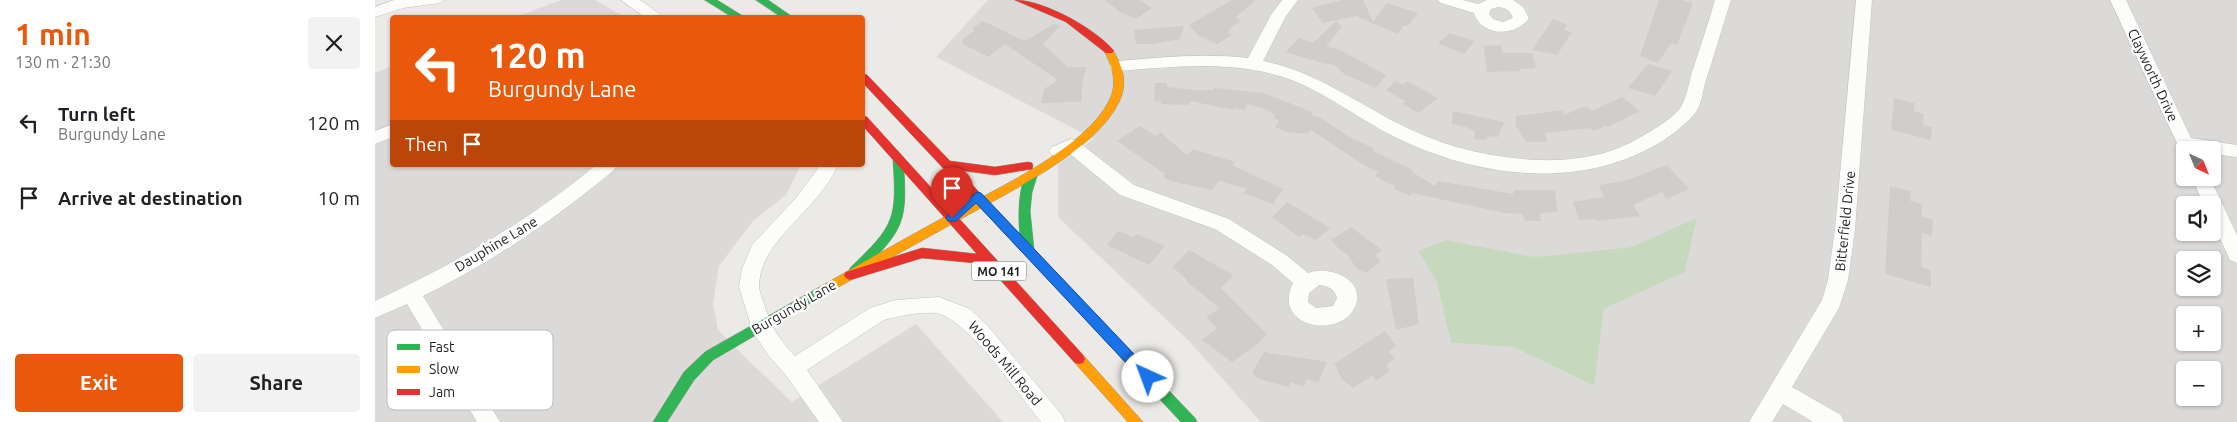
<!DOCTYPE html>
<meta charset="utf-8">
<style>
body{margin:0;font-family:Ubuntu,sans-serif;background:#f2f2f2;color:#202124;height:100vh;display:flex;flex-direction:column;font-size:19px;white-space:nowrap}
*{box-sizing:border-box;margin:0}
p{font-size:16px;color:#757577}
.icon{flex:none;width:28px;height:28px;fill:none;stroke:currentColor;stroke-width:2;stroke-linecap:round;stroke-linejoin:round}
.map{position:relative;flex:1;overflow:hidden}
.sheet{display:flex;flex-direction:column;background:#fff;width:375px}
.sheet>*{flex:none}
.top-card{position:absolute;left:15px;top:15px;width:475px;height:152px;border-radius:5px;box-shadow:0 1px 4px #0004;background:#ea580c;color:#fff;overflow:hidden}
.needle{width:32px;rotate:137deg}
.fabs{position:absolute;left:1801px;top:141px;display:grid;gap:10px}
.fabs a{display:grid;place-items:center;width:45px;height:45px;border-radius:5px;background:#fff;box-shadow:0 1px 4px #0004;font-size:25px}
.pin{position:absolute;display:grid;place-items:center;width:42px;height:42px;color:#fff;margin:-51px -21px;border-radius:50% 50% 50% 0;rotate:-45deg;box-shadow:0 0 5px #0007}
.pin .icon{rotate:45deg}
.me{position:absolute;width:55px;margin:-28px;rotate:317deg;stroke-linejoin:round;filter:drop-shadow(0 0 4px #0008)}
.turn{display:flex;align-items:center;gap:18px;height:105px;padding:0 15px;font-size:22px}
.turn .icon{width:65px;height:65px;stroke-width:2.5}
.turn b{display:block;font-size:35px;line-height:42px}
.then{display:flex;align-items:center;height:48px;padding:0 15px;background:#0003;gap:10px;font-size:19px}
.round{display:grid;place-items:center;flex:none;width:52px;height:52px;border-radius:5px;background:#f2f2f2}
.summary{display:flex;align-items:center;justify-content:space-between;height:85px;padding:0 15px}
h1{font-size:30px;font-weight:700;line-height:38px;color:#ea580c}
.cta{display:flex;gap:10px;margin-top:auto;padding:10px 15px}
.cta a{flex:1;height:58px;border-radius:5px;background:#ea580c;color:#fff;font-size:20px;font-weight:700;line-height:58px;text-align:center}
.cta a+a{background:#f2f2f2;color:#202124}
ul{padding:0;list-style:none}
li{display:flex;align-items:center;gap:15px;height:75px;padding:0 15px}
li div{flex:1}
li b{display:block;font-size:19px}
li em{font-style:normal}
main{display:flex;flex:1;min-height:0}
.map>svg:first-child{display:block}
.residential{fill:#dbdad8;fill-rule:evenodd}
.forest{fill:#c6d9bd}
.building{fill:#d0cecb}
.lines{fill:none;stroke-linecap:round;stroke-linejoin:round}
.street-casing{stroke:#c3c2c1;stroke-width:1}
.fast-casing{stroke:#92947f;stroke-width:1}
.slow-casing{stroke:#92947f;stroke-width:1}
.jam-casing{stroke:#92947f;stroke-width:1}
.street{fill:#fcfcfb;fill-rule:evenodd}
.fast{fill:#30b455;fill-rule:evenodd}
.slow{fill:#ff9f0a;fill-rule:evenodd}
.jam{fill:#e5322d;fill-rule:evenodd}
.route{fill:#1a73e8;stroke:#114b97}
.labels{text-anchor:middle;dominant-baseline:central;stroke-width:4.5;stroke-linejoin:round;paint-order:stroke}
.shield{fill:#fff;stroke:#626262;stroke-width:1}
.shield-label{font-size:12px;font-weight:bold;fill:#1e1e1e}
.street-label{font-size:14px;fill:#1e1e1e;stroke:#fff}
.key{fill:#fff;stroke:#bcbcbc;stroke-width:1}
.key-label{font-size:14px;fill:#1e1e1e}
</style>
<main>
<section class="sheet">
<div class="summary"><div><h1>1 min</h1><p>130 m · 21:30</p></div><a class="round"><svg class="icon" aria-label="close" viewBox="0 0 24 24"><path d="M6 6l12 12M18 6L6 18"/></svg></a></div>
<ul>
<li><svg class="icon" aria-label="left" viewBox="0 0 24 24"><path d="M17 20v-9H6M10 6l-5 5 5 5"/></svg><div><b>Turn left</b><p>Burgundy Lane</p></div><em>120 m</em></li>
<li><svg class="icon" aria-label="arrive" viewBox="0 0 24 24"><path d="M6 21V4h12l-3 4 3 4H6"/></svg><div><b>Arrive at destination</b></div><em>10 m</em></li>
</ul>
<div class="cta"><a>Exit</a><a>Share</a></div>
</section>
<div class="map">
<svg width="1862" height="422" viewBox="0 0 1862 422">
<rect width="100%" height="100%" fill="#eceae6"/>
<g class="residential">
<polygon points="186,0 220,0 250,17 141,17"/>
<path d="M613,0H1862V422H886L814,341L683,217V164L719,139L561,57ZM1810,150H1838V178H1810ZM1810,205H1838V232H1810ZM1322,219L1310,272L1229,309L1218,386L1138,347L1076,343L1061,280L1072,240L1159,257L1256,247ZM1810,260H1838V288H1810ZM1810,315H1838V342H1810ZM1810,370H1838V398H1810Z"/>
<polygon points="17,66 18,165 426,165 411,195 378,221 344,266 338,303 343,330 372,359 417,402 541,324 628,422 0,422 0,73"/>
</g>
<polygon class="forest" points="1322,218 1310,272 1229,309 1219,386 1138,347 1076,343 1061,280 1043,251 1072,240 1159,257 1256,247"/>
<g class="building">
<polygon points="729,0 764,0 777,8 761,19 747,13"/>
<polygon points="857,0 881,0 861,17 866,21 854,29 856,30 852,32 857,35 842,44 824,36 814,25"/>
<polygon points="967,0 988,0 998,22 1012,3 1043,13 1033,26 1029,25 1023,34 981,16 948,23 937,8"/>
<polygon points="1284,0 1307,0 1318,3 1302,45 1296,43 1283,63 1265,56"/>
<polygon points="1178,19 1192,25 1189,30 1197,32 1182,55 1157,50"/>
<polygon points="608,21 650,41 679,24 685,26 668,44 693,67 712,67 708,78 706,102 666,103 669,89 683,80 630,44 613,57 586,43 589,41 587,40 599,31 598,28"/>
<polygon points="961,21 967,27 951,46 967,51 1011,75 1001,88 969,74 960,65 947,63 910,52 924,38 938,43"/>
<polygon points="809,26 805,39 777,44 761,44 759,30"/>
<polygon points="1075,33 1083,36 1100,41 1089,54 1063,43"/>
<polygon points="1126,45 1127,53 1157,53 1161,68 1146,69 1145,71 1112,72 1109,46"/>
<polygon points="1273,64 1297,71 1280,96 1253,88"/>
<polygon points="1021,81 1028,85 1032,81 1063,98 1043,113 1028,104 1030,101 1011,90"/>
<polygon points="780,83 792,83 792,87 819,90 839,90 839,88 889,93 937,112 936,115 946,118 973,136 1000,149 998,151 1038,170 1037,172 1060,186 1063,181 1138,194 1139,190 1180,190 1182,212 1165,213 1166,221 1150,221 1147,214 1129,213 1037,193 1035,196 1019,189 1019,186 1000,176 1003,172 987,164 936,130 932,134 911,132 900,127 904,120 899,118 900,114 888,108 872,104 870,110 860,108 859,110 815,101 814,105 786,104 786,101 779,102"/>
<polygon points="1247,97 1265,111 1233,127 1230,126 1219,131 1214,128 1170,133 1172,142 1151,142 1141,126 1141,116 1188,110 1189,115 1211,106 1217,111"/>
<polygon points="1519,98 1539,103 1539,111 1549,114 1548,125 1557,127 1556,140 1516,130"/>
<polygon points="1078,111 1129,122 1123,137 1113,136 1111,140 1099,139 1100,132 1091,127 1077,124"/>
<polygon points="765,126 781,136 785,132 812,155 818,149 860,162 857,165 908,189 898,204 868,193 872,189 844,181 837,190 795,181 788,176 790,174 742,141"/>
<polygon points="1292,165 1314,189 1292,199 1287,192 1258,205 1265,216 1223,221 1221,219 1204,220 1198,202 1229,197 1224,185 1249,181"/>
<polygon points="1515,186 1536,191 1535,201 1547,204 1547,217 1558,220 1557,236 1547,233 1546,267 1556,270 1556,287 1510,274"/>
<polygon points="912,202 955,228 941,240 928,234 924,237 897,217"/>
<polygon points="976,227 1007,250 1000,255 1006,261 991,273 982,269 972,254 965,250 956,240"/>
<polygon points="743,231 758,237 763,234 790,246 774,265 732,245"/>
<polygon points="814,250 858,275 846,288 892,334 882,345 857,362 827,340 842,328 831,317 845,308 812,282 812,280 798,267"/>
<polygon points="1038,278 1044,324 1021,330 1011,279"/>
<polygon points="1010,331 1021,346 1013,352 1020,358 1011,365 1015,371 1001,381 998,375 978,388 967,379 959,364"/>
<polygon points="889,352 952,362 943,383 932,379 929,387 916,382 913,387 884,379 877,373"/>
</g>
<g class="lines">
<defs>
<g id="street">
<polygon points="19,0 68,0 65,3 28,8 0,17 0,7"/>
<polygon points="246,0 265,0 290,18 271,18"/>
<path d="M907,0H923L911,16L888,61C937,71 975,98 1018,121C1063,145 1112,158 1163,160C1194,161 1228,157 1255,143C1269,135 1300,119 1307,105C1312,95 1314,83 1317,72C1325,48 1333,24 1340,0H1356C1347,28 1339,56 1330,83C1328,92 1326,105 1321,112C1310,126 1292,139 1277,147C1198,190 1100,176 1022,138C980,118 943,85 897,74C847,61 794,67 743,71L737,70L735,66L737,62L743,61C786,57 830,53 873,58L896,15Z"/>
<path d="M1063,0H1088L1103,4L1112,0H1138L1148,7L1154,18C1141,37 1106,37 1099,13L1066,3ZM1123,7C1131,8 1135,10 1138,18L1128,22L1118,19L1114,14L1116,9Z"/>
<polygon points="1481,0 1497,0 1480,229 1473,280 1464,308 1417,387 1466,415 1469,422 1438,422 1408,404 1397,422 1374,422 1447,300 1453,280 1460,229"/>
<polygon points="1735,0 1751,0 1816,138 1862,145 1862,157 1838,154 1838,150 1810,150 1810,155 1807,154"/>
<polygon points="18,124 18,137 0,144 0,131"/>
<path d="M696,139L702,141L759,185L854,219L911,255L933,273C955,265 992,280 980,307C965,340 896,327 918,283L897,265L840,229L745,195L694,153L683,157L677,155L674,151L677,147ZM944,285C953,286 960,289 962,298L958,306L941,308L933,302L934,293Z"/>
<path d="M221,165H242L239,170C179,220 119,261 48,296L125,422H102L32,304L0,318V301C80,264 153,221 221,165Z"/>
<path d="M444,165H462C459,175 453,183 447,191C425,221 386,246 384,285C384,291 387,298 389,304C395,325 404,340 420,356L495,308L521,300L564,297L595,309L612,325L687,415L690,422H666C643,394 597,325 565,314C553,310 521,316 509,320L432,370L468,422H444L410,374L393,355L378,332L364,287L367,269L377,245L421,198L442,170Z"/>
<polygon points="1817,178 1835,178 1862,235 1862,263 1855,260 1838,223 1838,205 1829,205"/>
</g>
<g id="fast">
<polygon points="330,0 342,0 371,18 359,18"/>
<polygon points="381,0 393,0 419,18 408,18"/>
<path d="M523,155L528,159C533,221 530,230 484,273H476L474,270L476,267C520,225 522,219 518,159Z"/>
<path d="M658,169L663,173L657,192L655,211L659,250L820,418L822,422H806L649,253C642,239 640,174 658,169Z"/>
<polygon points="447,286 451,288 453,291 451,294 338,360 319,380 292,422 278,422 309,372 330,352"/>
</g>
<g id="slow">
<path d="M734,48L737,49C748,66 753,83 744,102C720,152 631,193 584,220C539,245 495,269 451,294L447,296L443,294L441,291L443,288C487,263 531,238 575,214C621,189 711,148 734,101C743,84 738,67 729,51Z"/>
<polygon points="704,354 708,355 768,422 753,422 700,363 698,359 700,355"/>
</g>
<g id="jam">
<path d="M640,0C669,0 721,29 739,51L737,53H731L691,22Z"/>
<polygon points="488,74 492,75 575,161 620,167 653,162 657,163 658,166 657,169 620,175 583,170 660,251 662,254 660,257 652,257 488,83"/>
<polygon points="488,116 492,117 708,355 710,359 708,363 704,364 700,363 611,264 547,258 475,280 471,278 469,275 471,272 547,248 602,254 488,126"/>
</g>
</defs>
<use href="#street" class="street-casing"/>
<use href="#fast" class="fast-casing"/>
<use href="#slow" class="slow-casing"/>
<use href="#jam" class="jam-casing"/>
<use href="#street" class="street"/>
<use href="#fast" class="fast"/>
<use href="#slow" class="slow"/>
<use href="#jam" class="jam"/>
</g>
<polygon class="route" points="602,192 606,193 777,373 779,377 777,381 773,383 768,381 601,203 581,221 573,221 571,218 573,215"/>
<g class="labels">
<rect class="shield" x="596.5" y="261.5" width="55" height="19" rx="4"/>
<g class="shield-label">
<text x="624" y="271">MO 141</text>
</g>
<g class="street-label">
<text transform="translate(1778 75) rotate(65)">Clayworth Drive</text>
<text transform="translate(1470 221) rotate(-84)">Bitterfield Drive</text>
<text transform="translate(121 244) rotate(-31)">Dauphine Lane</text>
<text transform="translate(419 307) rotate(-30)">Burgundy Lane</text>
<text transform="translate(630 363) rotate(50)">Woods Mill Road</text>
</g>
</g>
<rect x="12" y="330" width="166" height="80" rx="8" class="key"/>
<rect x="22" y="344" width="23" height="6" fill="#30b455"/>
<rect x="22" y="366" width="23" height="7" fill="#ff9f0a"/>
<rect x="22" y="389" width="23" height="6" fill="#e5322d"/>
<g class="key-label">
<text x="54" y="352">Fast</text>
<text x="54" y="374">Slow</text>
<text x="54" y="397">Jam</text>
</g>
</svg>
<div class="fabs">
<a><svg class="needle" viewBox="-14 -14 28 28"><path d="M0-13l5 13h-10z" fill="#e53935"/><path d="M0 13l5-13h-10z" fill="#757577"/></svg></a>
<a><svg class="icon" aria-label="sound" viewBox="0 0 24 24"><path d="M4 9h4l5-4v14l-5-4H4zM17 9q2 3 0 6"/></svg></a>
<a><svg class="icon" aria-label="layers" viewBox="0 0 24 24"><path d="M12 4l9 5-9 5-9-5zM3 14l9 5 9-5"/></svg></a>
<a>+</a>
<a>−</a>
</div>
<div class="pin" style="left:577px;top:218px;background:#d93025"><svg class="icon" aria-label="arrive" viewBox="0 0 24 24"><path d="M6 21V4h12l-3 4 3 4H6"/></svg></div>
<svg class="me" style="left:773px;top:377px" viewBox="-20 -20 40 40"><circle r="19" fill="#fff"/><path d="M0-13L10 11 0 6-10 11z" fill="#1a73e8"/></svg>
<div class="top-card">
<div class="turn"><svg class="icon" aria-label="left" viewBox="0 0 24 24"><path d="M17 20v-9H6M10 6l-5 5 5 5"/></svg><div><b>120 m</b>Burgundy Lane</div></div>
<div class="then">Then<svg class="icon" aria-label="arrive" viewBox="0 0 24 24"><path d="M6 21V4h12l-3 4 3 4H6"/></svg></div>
</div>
</div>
</main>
